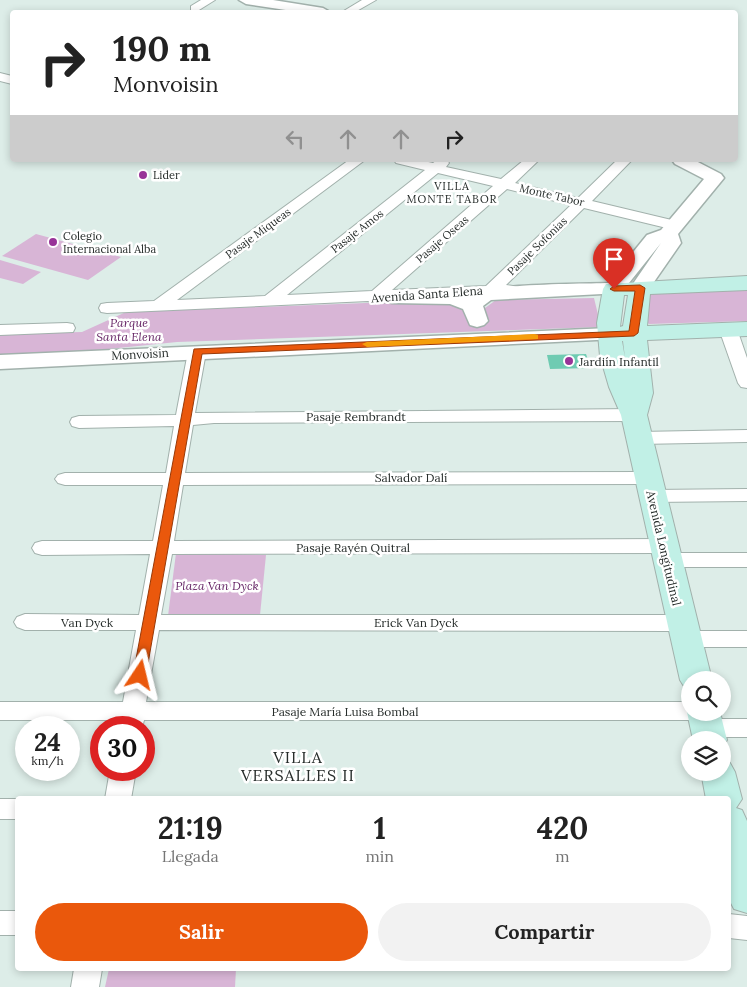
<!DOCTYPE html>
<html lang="es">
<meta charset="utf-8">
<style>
body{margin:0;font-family:Lora,serif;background:#f2f2f2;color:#222;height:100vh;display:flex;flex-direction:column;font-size:19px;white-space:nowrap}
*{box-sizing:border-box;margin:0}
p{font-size:16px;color:#767676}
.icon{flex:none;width:28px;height:28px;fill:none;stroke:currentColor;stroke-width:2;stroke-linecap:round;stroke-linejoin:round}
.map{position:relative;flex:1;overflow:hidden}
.sheet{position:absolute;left:15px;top:796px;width:716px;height:175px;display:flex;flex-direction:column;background:#fff;border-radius:5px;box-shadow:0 2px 8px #0003}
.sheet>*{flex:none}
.banner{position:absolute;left:10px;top:10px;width:728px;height:152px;border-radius:5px;box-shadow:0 2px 8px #0003;background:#fff;color:#222;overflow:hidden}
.controls{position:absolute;left:681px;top:671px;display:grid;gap:10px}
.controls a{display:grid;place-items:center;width:50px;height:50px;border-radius:50%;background:#fff;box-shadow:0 2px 8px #0003;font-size:25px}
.speed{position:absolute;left:15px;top:716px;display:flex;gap:10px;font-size:25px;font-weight:700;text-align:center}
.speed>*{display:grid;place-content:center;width:65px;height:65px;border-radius:50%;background:#fff;box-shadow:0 2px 8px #0003;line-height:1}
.speed small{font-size:12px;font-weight:400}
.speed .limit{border:8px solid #d22;background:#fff;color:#111}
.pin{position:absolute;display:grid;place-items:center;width:42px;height:42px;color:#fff;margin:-51px -21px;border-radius:50% 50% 50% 0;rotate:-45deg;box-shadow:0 0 5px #0007}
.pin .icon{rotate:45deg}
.me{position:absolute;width:55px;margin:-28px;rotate:10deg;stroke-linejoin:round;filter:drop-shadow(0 0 4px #0008)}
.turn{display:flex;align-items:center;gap:18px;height:105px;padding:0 20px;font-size:22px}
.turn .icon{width:65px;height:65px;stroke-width:2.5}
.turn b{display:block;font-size:35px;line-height:42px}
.lanes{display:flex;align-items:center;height:48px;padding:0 20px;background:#0003;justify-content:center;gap:25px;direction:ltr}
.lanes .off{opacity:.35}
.eta{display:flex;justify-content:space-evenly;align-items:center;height:85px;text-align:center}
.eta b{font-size:30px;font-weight:700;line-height:35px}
.primary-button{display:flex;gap:10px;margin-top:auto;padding:10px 20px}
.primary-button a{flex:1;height:58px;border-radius:30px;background:#ea580c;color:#fff;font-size:20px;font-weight:700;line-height:58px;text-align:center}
.primary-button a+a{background:#f2f2f2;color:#222}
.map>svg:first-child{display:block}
.green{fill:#d8b5d6}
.building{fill:#6fcbb2}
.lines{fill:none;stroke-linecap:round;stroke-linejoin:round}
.minor-casing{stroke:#a2b1ac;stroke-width:2}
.tertiary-casing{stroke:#a2b1ac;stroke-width:3}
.secondary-casing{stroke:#a2b1ac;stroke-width:2}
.minor{fill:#fff;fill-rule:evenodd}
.tertiary{fill:#fff;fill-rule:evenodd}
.secondary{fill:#c1f0e6;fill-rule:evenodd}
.route{fill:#ea580c;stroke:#983908}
.slow{fill:#f59e0b}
.poi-dot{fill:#983398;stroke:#fff;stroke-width:2}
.labels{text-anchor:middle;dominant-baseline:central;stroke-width:5;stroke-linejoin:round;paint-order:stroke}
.far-poi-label{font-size:11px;fill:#272d2b;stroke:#fff;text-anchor:start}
.far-neighbourhood-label{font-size:11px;letter-spacing:1px;fill:#272d2b;stroke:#fff}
.far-street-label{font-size:11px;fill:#272d2b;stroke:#fff}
.street-label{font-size:12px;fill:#272d2b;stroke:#fff}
.park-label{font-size:12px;font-style:italic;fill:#662666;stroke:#fff}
.poi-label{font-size:12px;fill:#272d2b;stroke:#fff;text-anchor:start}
.near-neighbourhood-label{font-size:16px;letter-spacing:1px;fill:#272d2b;stroke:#fff}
</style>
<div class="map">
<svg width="747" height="987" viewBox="0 0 747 987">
<rect width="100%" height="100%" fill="#ddede8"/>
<g class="green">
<polygon points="36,234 121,257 88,280 2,256"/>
<polygon points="0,260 41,272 23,284 0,278"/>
<polygon points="747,288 747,321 649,324 644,320 647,296 662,291"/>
<polygon points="594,298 601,327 177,342 89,351 0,355 0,334 82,332 126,312 444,300 458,301 485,308 496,300"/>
<polygon points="176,553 266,555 260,615 168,616"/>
<polygon points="109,969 236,969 235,987 105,987"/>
</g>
<polygon class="building" points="586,354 591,368 550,369 547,355"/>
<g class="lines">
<defs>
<g id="minor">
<polygon points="201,0 215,0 199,10 191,10 191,6"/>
<polygon points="362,0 376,0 355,12 342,12"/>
<polygon points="0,73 12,76 12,84 0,81"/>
<path d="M349,160H365L177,300L265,296L425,170L396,163L394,160H419L433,163L437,160H447L449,163L446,167L501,179L524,160H539L515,183L578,198L617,160H632L592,201L680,222L683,225L675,230L584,208L506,285L520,287L522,290L520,293L514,295L374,303L368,301L107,313L101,312L99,308L101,304L107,303L154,301ZM438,173L493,186L372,291L287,295ZM507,189L571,205L486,286L392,290Z"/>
<polygon points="67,323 73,324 75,328 73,332 0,335 0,325"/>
<polygon points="728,324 734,325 737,329 747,358 747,388 741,387 738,383 719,329 722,325"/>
<polygon points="197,347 203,348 206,352 195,413 634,409 641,411 643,415 641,419 634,421 214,423 193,425 185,473 648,472 655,474 658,478 655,482 648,484 183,485 174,541 664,539 671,541 674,546 671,551 664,553 172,554 161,615 682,615 690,618 693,623 690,628 682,631 159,630 146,702 690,702 690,712 701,712 698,717 690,720 144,720 142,728 118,728 119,720 0,720 0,702 123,702 136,630 25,630 17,627 14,622 17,617 25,614 139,615 150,554 42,555 35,553 32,548 35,543 42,541 153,541 163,485 65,485 58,483 55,479 58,475 65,473 166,473 174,426 79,428 72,426 70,422 72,418 79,416 176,415 188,352 191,348"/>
<polygon points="747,430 747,442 639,444 632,442 630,438 632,434 639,432"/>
<polygon points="747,489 747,501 652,502 645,500 642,496 645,492 652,490"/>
<polygon points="666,553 747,553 747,567 666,567 659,565 655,560 659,555"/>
<polygon points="686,631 747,631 747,647 686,647 678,644 675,639 678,634"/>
<polygon points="707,719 747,719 747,737 707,737 698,734 695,728 698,722"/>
<polygon points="110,770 136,770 131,799 105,799"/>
<rect x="0" y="799" width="18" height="20"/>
<rect x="0" y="911" width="18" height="24"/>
<polygon points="729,914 747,916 747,940 729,938"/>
<polygon points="74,969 102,969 99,987 71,987"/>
</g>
<g id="tertiary">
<polygon points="239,0 273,0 323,8 330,12 299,12 246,4"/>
<path d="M672,160H694L721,174L724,178L678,234L681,243L647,292L640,294L633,292L630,288L661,243L621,293L491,300L483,306L488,321L484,325L477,327L470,325L463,309L450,304L392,303L385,301L382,297L385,293L392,291L453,292L468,297C480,283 585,284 608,283L647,235L661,230L704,179L675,164Z"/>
<polygon points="609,328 617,329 620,334 617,339 0,369 0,355"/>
</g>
<g id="secondary">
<path d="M747,276V290L650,294L647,326L747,322V336L647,340L653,393L647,415L712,680H690V690L685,688L680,680L621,415L609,387L600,356L597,323L603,289L606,284ZM624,295H628L623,326L620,327ZM622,341H623L625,358Z"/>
<polygon points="690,706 690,712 720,712 727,740 722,748 722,740 693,740 687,712"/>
<polygon points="722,760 730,763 735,772 742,799 736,808 742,810 747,821 747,913 734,909 729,899 729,799 706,799 701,772 722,772"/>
</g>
</defs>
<use href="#minor" class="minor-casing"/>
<use href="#tertiary" class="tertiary-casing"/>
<use href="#secondary" class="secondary-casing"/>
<use href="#minor" class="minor"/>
<use href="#tertiary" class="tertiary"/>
<use href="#secondary" class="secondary"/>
</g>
<polygon class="route" points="640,285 645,288 638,333 634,336 202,354 146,675 140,680 135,678 133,675 194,349 629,331 635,291 614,291 610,289 614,286"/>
<polygon class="slow" points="534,334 538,335 538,339 367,347 362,344 367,342"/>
<g class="poi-dot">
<circle cx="143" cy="175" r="5"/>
<circle cx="53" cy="242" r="5"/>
<circle cx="569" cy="361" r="5"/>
</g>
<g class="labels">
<g class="far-poi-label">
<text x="153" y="175">Lider</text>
<text x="63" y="236">Colegio<tspan x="63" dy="13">Internacional Alba</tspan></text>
</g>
<g class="far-neighbourhood-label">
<text x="452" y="186">VILLA<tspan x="452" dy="13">MONTE TABOR</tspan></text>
</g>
<g class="far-street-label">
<text transform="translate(552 195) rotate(13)">Monte Tabor</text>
<text transform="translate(357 231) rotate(-38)">Pasaje Amos</text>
<text transform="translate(258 233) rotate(-36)">Pasaje Miqueas</text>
<text transform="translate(442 239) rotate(-41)">Pasaje Oseas</text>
<text transform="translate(537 246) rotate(-44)">Pasaje Sofonias</text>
</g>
<g class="street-label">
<text transform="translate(427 294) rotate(-4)">Avenida Santa Elena</text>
<text transform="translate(140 354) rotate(-3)">Monvoisin</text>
<text x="356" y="416">Pasaje Rembrandt</text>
<text x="411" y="477">Salvador Dalí</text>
<text x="353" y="547">Pasaje Rayén Quitral</text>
<text transform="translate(664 548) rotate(77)">Avenida Longitudinal</text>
<text x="87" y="622">Van Dyck</text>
<text x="416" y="622">Erick Van Dyck</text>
<text x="345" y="711">Pasaje María Luisa Bombal</text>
</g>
<g class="park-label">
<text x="129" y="322">Parque<tspan x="129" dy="14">Santa Elena</tspan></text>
<text x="217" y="585">Plaza Van Dyck</text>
</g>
<g class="poi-label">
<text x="579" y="361">Jardiín Infantil</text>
</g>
<g class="near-neighbourhood-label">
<text x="298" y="757">VILLA<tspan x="298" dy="18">VERSALLES II</tspan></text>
</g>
</g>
</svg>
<div class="controls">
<a><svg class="icon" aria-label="search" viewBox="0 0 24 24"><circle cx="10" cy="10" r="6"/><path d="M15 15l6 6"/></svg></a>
<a><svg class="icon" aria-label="layers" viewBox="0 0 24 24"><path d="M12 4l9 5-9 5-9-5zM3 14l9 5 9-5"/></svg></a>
</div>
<div class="speed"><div>24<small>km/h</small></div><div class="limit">30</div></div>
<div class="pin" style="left:614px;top:289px;background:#d93025"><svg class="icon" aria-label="arrive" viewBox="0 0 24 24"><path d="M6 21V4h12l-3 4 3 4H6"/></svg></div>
<svg class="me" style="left:140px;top:675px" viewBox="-20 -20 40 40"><path d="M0-17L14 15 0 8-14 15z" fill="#ea580c" stroke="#fff" stroke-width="4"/></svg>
<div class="banner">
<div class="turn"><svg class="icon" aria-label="right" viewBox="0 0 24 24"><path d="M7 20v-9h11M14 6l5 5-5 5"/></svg><div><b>190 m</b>Monvoisin</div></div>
<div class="lanes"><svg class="icon off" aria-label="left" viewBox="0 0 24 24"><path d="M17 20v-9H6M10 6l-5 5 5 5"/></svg><svg class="icon off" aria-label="ahead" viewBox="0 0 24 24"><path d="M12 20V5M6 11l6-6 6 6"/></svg><svg class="icon off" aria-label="ahead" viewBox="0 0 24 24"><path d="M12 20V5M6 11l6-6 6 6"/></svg><svg class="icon" aria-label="right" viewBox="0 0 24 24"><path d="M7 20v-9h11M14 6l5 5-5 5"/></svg></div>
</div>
<section class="sheet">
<div class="eta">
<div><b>21:19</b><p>Llegada</p></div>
<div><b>1</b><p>min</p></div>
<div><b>420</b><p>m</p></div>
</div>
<div class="primary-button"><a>Salir</a><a>Compartir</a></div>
</section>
</div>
